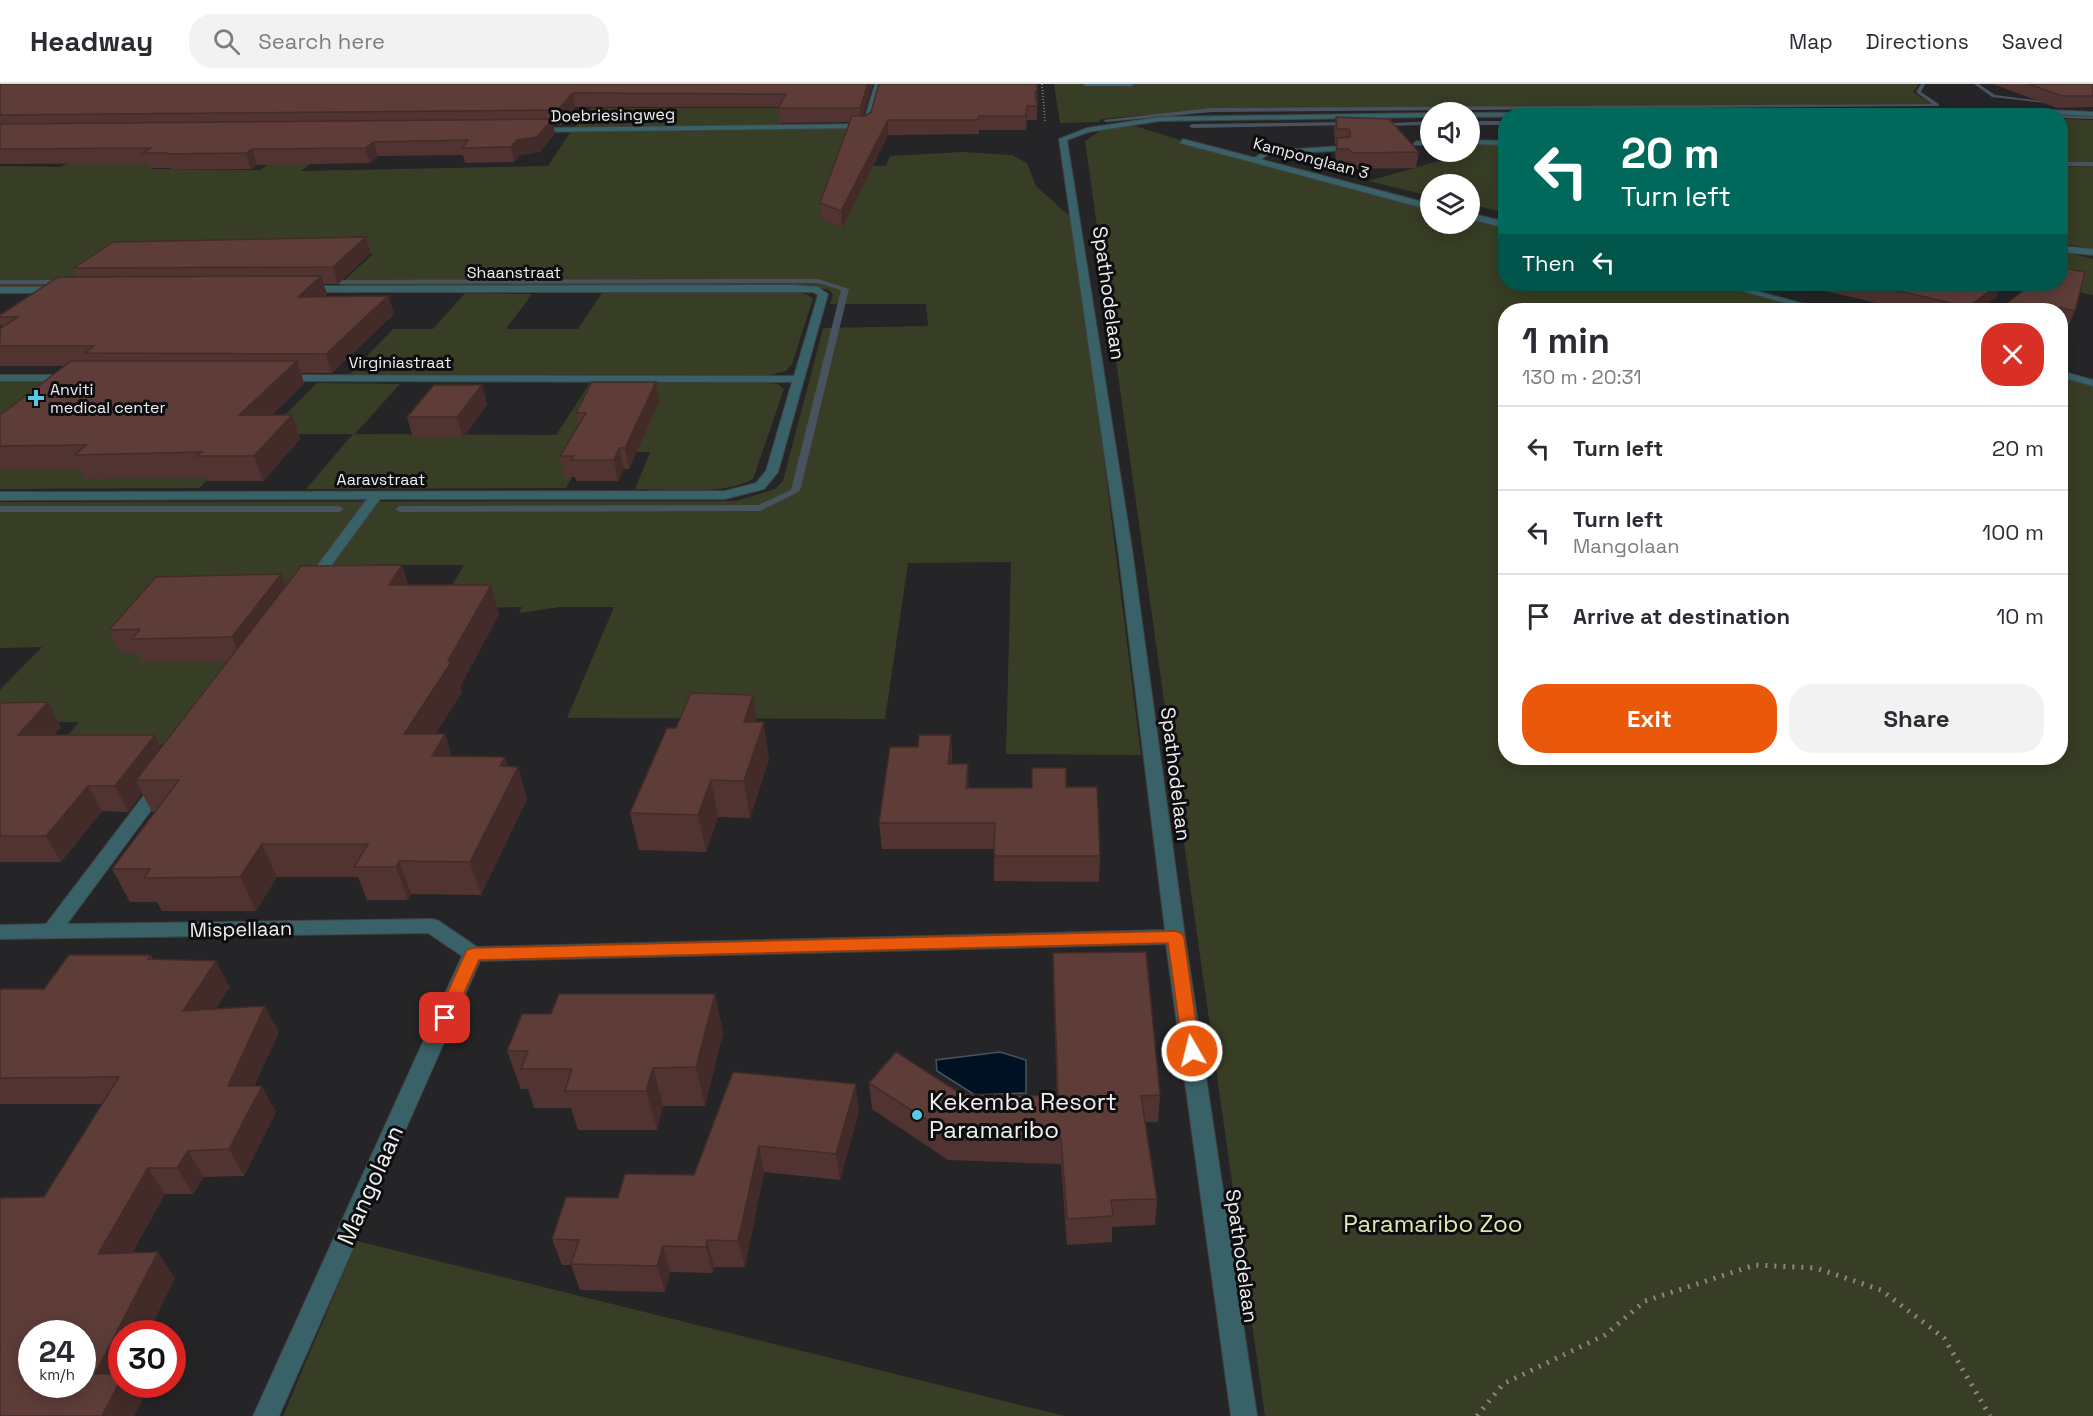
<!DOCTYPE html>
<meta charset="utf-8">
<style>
body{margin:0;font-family:"Space Grotesk",sans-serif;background:#f2f2f3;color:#2b2b33;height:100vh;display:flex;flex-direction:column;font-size:22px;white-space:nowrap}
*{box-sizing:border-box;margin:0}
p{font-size:20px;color:#7c7c81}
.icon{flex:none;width:33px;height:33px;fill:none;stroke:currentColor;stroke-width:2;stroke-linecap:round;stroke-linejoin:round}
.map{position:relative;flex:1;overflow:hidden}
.details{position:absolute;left:1498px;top:219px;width:570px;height:462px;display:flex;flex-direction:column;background:#fff;border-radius:24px;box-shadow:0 3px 15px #0003}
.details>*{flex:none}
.hud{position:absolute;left:1498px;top:24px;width:570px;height:183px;border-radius:24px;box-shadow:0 3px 15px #0003;background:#00695c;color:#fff;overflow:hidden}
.buttons{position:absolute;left:1420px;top:18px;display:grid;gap:12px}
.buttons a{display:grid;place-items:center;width:60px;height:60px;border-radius:50%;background:#fff;box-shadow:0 3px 15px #0003;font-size:30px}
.speed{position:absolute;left:18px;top:1236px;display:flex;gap:12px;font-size:30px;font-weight:700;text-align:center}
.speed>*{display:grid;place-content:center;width:78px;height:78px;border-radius:50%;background:#fff;box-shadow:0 3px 15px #0003;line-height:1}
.speed small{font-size:15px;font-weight:400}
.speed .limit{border:9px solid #d22;background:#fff;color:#111}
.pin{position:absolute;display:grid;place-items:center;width:51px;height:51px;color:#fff;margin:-26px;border-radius:12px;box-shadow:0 3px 9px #0006}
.me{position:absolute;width:66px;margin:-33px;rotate:352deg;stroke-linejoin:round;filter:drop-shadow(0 0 4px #0008)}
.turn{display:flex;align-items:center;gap:21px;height:126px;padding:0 24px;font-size:27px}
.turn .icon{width:78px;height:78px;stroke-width:2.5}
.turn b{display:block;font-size:42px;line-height:51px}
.then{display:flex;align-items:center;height:57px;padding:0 24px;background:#0003;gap:12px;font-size:22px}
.round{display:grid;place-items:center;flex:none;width:63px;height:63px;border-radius:24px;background:#f2f2f3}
.summary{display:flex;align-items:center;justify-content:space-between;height:102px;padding:0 24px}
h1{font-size:36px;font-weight:700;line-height:45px}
.primary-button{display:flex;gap:12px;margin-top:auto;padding:12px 24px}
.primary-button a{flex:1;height:69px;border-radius:24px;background:#ea580c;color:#fff;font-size:24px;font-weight:700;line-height:69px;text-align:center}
.primary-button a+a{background:#f2f2f3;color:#2b2b33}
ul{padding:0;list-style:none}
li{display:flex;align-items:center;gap:18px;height:84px;padding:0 24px;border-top:2px solid #e1e1e2}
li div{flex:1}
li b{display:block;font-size:22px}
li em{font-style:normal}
header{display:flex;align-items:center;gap:36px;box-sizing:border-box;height:84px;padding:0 30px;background:#fff;border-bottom:2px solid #e1e1e2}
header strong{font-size:28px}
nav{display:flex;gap:33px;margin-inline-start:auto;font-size:21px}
.search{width:420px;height:54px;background:#f2f2f3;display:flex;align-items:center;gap:15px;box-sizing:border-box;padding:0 21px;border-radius:24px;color:#7c7c81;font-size:22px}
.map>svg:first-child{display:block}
.green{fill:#383e25}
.water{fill:#001123;stroke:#485360;stroke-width:1.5}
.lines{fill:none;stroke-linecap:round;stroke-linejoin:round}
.stream{fill:#485360;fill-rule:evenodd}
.service-casing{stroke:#414042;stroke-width:2}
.minor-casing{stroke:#414042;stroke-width:2}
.path-far1{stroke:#888789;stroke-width:1.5;stroke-dasharray:1 2;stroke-linecap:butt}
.path{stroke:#888789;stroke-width:5;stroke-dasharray:2 7;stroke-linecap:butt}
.service{fill:#386268;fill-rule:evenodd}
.minor{fill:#386268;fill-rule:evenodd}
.wall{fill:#513431}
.shaded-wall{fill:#422b28}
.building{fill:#5e3d39;stroke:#422b28;stroke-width:1.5;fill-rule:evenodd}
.route{fill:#ea580c;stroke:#983908;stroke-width:1.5}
.poi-dot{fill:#57c9e2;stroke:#0e0d0f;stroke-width:2}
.labels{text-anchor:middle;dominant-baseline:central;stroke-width:6;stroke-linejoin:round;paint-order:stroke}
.far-street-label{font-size:16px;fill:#efeef0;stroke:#0e0d0f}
.far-poi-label{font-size:16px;fill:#efeef0;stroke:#0e0d0f;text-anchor:start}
.street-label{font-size:20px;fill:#efeef0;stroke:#0e0d0f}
.near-poi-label{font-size:24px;fill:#efeef0;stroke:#0e0d0f;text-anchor:start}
.near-street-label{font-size:24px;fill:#efeef0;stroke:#0e0d0f}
.near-park-label{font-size:24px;fill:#ddebb2;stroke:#0e0d0f}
</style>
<header>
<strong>Headway</strong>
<div class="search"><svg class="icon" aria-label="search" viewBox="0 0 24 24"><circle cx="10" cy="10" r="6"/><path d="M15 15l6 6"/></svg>Search here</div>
<nav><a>Map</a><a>Directions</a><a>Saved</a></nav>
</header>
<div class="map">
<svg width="2093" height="1332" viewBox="0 0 2093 1332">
<rect width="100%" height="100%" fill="#252426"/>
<g class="green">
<polygon points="1054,0 1919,0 1913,8 1932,20 1209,26 1101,35 1099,38 1060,39"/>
<polygon points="591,24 787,24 782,41 857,40 857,82 886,82 890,72 962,68 1012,71 1027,79 1036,102 1074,136 1141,671 1006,670 1011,478 908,479 885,635 567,634 614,523 560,523 519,529 522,523 438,525 464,481 306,481 165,661 59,662 79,638 0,638 0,606 42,563 0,564 0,418 736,417 775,405 783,397 823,244 928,242 926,220 830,220 833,211 829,206 805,201 339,201 373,170 247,169 204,202 0,202 0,82 60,83 122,50 152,85 260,86 313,49 349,50 301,87 548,82 569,50"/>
<polygon points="2061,35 2093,36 2093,78 2061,78"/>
<polygon points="1135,42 1209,65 1431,123 1431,140 1470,140 1470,134 1506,143 1506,200 1718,200 1818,226 1506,226 1506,674 2061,674 2061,292 2093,301 2093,1332 1265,1332 1085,57 1103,45"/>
<polygon points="1470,60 1506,60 1506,129 1470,120 1470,100 1431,100 1431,112 1368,97 1457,72 1447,68 1470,68"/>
<polygon points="2093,82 2093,164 2071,161 2061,164 2061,83"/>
<polygon points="2061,167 2093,175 2093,211 2043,200 2061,200"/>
<polygon points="797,207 808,211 813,215 792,280 786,287 770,291 350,290 393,245 433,245 465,209 532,210 506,245 578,245 602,209"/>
<polygon points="0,298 240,298 255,350 199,404 0,405"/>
<path d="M317,299L400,300L355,350L556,351L590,299H767L778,300L784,305L753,395C724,412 669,405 635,405L650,368L586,367L566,404L306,405L353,350H266Z"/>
<polygon points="357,1157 1065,1332 283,1332"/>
</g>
<polygon class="water" points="1000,968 1026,976 1026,1009 975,1011 937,987 936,976"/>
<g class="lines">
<g class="stream">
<polygon points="1921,0 1925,0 1921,8 1939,20 1939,22 1212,28 1106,38 1103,36 1212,24 1932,20 1916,8"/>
<polygon points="1974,0 1979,0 1995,11 2057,19 2055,20 1992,13"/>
<polygon points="2061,30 2093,31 2093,35 2061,34 2061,32 2059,32"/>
<polygon points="1431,37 1431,41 1378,42 1375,40"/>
<rect x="1470" y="37" width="36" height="4"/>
<polygon points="1352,38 1354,41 1192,44 1189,42 1192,40"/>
<rect x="2061" y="78" width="32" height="4"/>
<polygon points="818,195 849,205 800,407 760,427 400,428 395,425 400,422 758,421 791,406 841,206 818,199 325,200 322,198 325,196"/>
<polygon points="0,196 65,196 68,198 65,200 0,200"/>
<polygon points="0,422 339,422 344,425 339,428 0,428"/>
</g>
<defs>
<g id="service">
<polygon points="1083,0 1134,0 1131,2 1086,2"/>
<polygon points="1470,56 1506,57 1506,61 1470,60"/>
<polygon points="1416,57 1431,57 1431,61 1413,61"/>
<polygon points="1343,62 1346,62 1346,66 1267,71 1258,78 1251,76 1265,67"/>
<polygon points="2061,162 2093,165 2093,171 2061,168"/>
</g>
<g id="minor">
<polygon points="875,0 881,0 870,42 866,44 532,48 528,46 532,44 863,40"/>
<polygon points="2031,25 2093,28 2093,32 2031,29 1470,33 1470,29"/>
<polygon points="1431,29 1431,33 1160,37 1088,48 1067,56 1132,465 1185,853 1257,1332 1231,1332 1166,860 480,877 279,1332 253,1332 462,872 428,849 0,855 0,841 46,840 154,698 166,698 169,702 67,840 432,835 439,837 477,863 1165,846 1118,465 1059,55 1087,44 1160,33"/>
<polygon points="1183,55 1431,120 1431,126 1180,59"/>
<polygon points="1470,129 1506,138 1506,144 1470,135"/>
<polygon points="1717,200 1731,200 1826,226 1811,226"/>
<polygon points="793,201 818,203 828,210 778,388 764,405 725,415 380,415 317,501 312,502 305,498 367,415 0,416 0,408 725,407 756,399 766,387 792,298 280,297 275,294 280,291 794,292 818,211 813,208 302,208 297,205 302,202"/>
<polygon points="0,203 60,203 65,206 60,209 0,209"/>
<polygon points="2061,287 2093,296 2093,302 2061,293"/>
<polygon points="0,291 71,291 76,294 71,297 0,297"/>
</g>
</defs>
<use href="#service" class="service-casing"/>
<use href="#minor" class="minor-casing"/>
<polyline class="path-far1" points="1042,0 1045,38"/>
<polyline class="path" points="1477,1332 1503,1300 1605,1251 1645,1217 1755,1181 1816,1184 1881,1206 1944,1254 1990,1332"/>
<use href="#service" class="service"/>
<use href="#minor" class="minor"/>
</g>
<g class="wall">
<polygon points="0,0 873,0 863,32 1037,8 1038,22 1037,22 1037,36 1027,36 1026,46 979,46 979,50 888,51 842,144 822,135 820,119 850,38 780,39 779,23 575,23 561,41 553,41 555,49 540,68 520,71 514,78 465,79 463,71 378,72 370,79 257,81 251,85 171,85 170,84 149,84 147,79 0,80"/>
<polygon points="1993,0 2093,0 2093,23 2057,24"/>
<polygon points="1336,33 1419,68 1416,84 1350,85 1347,80 1336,80 1335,69 1336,60 1335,60 1334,47"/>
<polygon points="366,153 371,169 338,200 323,200 327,210 325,212 388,212 394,230 332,289 301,289 304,300 272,331 292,331 300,355 263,397 207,397 205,393 86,395 81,385 0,386 0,329 3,329 64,282 0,282 0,245 2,244 0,240 0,231 78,193 74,184"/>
<polygon points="1827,200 2002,200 1996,213 1978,226 1907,226 1825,207"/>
<polygon points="2032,200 2075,227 2067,245 2061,243 2061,226 2001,226 2003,222"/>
<polygon points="482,301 487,321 463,354 413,354 407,333"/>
<polygon points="659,318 629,385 624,385 618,397 576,397 575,393 565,393 560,372 579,341 576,329"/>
<polygon points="402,481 408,501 499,530 460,603 462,608 435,650 445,650 452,673 505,673 507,682 518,683 527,715 481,811 411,810 408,816 367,816 358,793 277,793 256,827 162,827 157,818 130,818 112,785 155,728 152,728 142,709 128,728 102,727 61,778 0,778 0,619 61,643 54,651 161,663 228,577 143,578 139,570 121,570 109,546 286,502"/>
<polygon points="758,638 769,675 750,734 718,733 706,768 639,766 630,729 676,644"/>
<polygon points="951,651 952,680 969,704 1066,703 1100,772 1099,798 994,797 994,765 882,765 879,739 918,663"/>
<polygon points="1053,869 1160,1011 1158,1038 1145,1038 1157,1115 1155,1141 1112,1143 1112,1158 1067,1161 1061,1080 948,1076 872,1025 869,999 961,1010 1057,1012 1053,895"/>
<polygon points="151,871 153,875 230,903 216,925 279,948 254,1002 276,1028 244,1092 204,1093 193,1110 165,1110 132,1169 175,1194 122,1300 132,1300 143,1315 134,1332 44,1113 102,1020 0,1020 0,905 44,905"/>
<polygon points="715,910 723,949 705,1022 663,1022 657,1046 578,1046 571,1024 534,1024 528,1005 521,1005 507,967 551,930"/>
<polygon points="733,988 859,1027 840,1096 764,1088 745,1183 714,1183 713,1189 670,1188 665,1208 580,1206 571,1181 562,1181 552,1155 618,1114 694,1091"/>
</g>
<g class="shaded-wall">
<polygon points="868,0 873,0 861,38 860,24"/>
<polygon points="573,9 575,23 561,41 558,26"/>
<polygon points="1027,22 1027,36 1026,46 1026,32"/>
<polygon points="552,35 555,49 540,68 520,71 514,78 511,63 517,56"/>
<polygon points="888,36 888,51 842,144 841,127"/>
<polygon points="374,58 378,72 370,79 365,64"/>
<polygon points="252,65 257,81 251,85 246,69"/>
<polygon points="366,153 371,169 338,200 333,183"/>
<polygon points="321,192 327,210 305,231 298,213"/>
<polygon points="1999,200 2002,200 1996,213 1978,226 1967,226 1968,223"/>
<polygon points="388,212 394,230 332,289 326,270"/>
<polygon points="297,277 304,300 248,355 239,331"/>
<polygon points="656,298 659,318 629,385 625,364"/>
<polygon points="482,301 487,321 463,354 457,333"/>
<polygon points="292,331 300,355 263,397 254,372"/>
<polygon points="619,364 624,385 618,397 614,376"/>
<polygon points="402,481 411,510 389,501"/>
<polygon points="281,490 290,513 242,577 232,553"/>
<polygon points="491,501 499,530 460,603 462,608 415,682 404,650 448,577"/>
<polygon points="753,611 759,647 744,638"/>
<polygon points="48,618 61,643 32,676 18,651"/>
<polygon points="764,638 769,675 750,734 744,697"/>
<polygon points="445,650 455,682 432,672"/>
<polygon points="155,651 167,676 136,696 142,709 128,728 115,702"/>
<polygon points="951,651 952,676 950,705 948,680"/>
<polygon points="505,673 511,695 518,683 527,715 481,811 470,778 500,682"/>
<polygon points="968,680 969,705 966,704"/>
<polygon points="711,696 718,733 706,768 698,731"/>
<polygon points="88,702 102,727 61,778 46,752"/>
<polygon points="262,760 277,793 256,827 240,793"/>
<polygon points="399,777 411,810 408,816 396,783"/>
<polygon points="216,877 230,903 197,953 183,927"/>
<polygon points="715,910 723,949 705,1022 696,983"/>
<polygon points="265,922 279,948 242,1029 228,1002"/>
<polygon points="653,984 663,1022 657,1046 646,1007"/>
<polygon points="856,1000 859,1027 840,1096 836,1070"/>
<polygon points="262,1002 276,1028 244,1092 229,1065"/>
<polygon points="759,1062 764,1088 745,1183 738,1157"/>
<polygon points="188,1067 204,1093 193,1110 177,1084"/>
<polygon points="148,1084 165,1110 116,1196 98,1170"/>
<polygon points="707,1156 714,1183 713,1189 706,1163"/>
<polygon points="663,1162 670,1188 665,1208 657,1182"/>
<polygon points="158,1168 175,1194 148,1250 122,1250 122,1300 132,1300 143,1315 134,1332 102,1332 95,1290"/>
</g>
<g class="building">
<polygon points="0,0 868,0 860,24 778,24 786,10 573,9 558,26 0,31"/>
<polygon points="879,0 1037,0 1037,8 1035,8 1037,22 1027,22 1026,32 979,32 978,36 888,36 841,127 820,119 852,32 865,32 871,28"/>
<polygon points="2029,0 2093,0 2093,12 2062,12"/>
<polygon points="1336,33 1389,35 1419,68 1352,69 1349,65 1337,65 1337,54 1350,53 1350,47 1348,45 1337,45"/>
<polygon points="552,35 537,53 517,56 511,63 462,64 468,56 374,58 365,64 252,65 246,69 165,70 167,69 143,69 151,64 0,65 0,40"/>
<polygon points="366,153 333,183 74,184 113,158"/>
<polygon points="2061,184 2085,188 2075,227 2059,223 2054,226 2022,226 2003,222 2032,200 2061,200"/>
<polygon points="321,192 298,213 388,212 326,270 85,269 94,262 0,262 0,245 18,233 0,233 0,231 58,193"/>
<polygon points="1869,200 1999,200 1968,223"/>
<polygon points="71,277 297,277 239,331 292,331 254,372 197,372 202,368 75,371 86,361 0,362 0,329 3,329"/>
<polygon points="592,298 656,298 625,364 619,364 614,376 571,376 574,372 560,372 586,329 576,329"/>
<polygon points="434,301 482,301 457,333 407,333"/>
<polygon points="402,481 389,501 491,501 448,577 452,577 404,650 445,650 432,672 505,673 500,682 518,683 470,778 399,777 396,783 354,783 368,760 262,760 240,793 144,794 150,785 112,785 179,696 136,696 301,482"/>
<polygon points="281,490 232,553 132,555 140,545 109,546 156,493"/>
<polygon points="691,609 753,611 744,638 764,638 744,697 711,696 698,731 630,729 667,644 676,644"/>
<polygon points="48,618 18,651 155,651 115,702 88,702 46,752 0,752 0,619"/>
<polygon points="919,651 951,651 948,680 968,680 966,704 1032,704 1032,684 1066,684 1066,703 1097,703 1100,772 994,772 995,739 879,739 890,663 918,663"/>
<polygon points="1146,868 1160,1011 1141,1012 1157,1115 1111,1116 1113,1132 1067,1135 1061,1054 947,1049 869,999 896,968 961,1010 1058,1012 1053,869"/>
<path d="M69,871H151L148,875L216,877L183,927L265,922L228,1002H262L229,1065L188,1067L177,1084H148L98,1170L158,1168L95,1290H122V1293L102,1332H0V1114L44,1113L119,993L0,994V905H44ZM32,1250H82V1300H32Z"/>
<polygon points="559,910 715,910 696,983 653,984 646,1007 565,1007 572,985 521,985 528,967 507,967 522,930 551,930"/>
<polygon points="733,988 856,1000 836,1070 759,1062 738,1157 707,1156 706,1163 663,1162 657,1182 571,1180 579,1156 552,1155 566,1113 618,1114 625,1090 694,1091"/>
</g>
<polygon class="route" points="1176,847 1181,849 1184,853 1200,967 1198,972 1192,974 1186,972 1183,967 1168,859 479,876 451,938 445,940 439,938 436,934 465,870 467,866 473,864"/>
<g class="poi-dot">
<path d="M33 305h6v6h6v6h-6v6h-6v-6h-6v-6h6z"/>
<circle cx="917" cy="1031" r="6"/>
</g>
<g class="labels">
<g class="far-street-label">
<text transform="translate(613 31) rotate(-1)">Doebriesingweg</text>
<text transform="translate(1311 74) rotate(15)">Kamponglaan 3</text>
<text x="514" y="188">Shaanstraat</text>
<text x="400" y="278">Virginiastraat</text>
<text x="381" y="395">Aaravstraat</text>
</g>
<g class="far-poi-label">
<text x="50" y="305">Anviti<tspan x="50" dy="18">medical center</tspan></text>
</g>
<g class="street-label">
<text transform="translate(1109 209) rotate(82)">Spathodelaan</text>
<text transform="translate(1176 690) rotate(83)">Spathodelaan</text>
<text transform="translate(241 845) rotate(-1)">Mispellaan</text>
<text transform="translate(1242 1172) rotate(82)">Spathodelaan</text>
</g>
<g class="near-poi-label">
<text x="929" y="1017">Kekemba Resort<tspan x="929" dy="28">Paramaribo</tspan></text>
</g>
<g class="near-street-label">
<text transform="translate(370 1101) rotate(-66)">Mangolaan</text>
</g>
<g class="near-park-label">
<text x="1433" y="1139">Paramaribo Zoo</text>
</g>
</g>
</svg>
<div class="buttons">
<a><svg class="icon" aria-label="sound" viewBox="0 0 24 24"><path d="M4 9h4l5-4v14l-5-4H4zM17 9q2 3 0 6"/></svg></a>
<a><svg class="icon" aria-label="layers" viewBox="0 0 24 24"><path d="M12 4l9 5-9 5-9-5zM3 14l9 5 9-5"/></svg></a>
</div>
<div class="speed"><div>24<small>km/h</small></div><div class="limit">30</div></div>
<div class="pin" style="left:445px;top:934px;background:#d93025"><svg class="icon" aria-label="arrive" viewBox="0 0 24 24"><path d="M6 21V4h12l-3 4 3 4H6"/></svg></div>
<svg class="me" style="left:1192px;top:967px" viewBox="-20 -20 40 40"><circle r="17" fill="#ea580c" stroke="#fff" stroke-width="3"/><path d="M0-11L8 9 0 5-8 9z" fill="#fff"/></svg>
<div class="hud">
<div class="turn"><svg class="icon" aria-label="left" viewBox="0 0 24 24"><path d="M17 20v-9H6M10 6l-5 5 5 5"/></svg><div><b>20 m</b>Turn left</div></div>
<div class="then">Then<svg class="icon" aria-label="left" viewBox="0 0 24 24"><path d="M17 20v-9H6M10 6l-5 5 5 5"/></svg></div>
</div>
<section class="details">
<div class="summary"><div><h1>1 min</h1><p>130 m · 20:31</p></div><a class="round" style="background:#d93025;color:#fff"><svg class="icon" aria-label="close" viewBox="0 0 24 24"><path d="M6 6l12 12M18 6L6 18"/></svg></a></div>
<ul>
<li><svg class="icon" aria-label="left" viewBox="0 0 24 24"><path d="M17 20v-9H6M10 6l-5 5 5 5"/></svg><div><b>Turn left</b></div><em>20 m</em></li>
<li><svg class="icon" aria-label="left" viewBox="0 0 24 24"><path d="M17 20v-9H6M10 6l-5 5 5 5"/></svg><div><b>Turn left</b><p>Mangolaan</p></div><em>100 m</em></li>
<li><svg class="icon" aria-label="arrive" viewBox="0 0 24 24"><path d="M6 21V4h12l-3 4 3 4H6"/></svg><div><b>Arrive at destination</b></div><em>10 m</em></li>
</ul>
<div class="primary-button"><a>Exit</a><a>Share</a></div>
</section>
</div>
